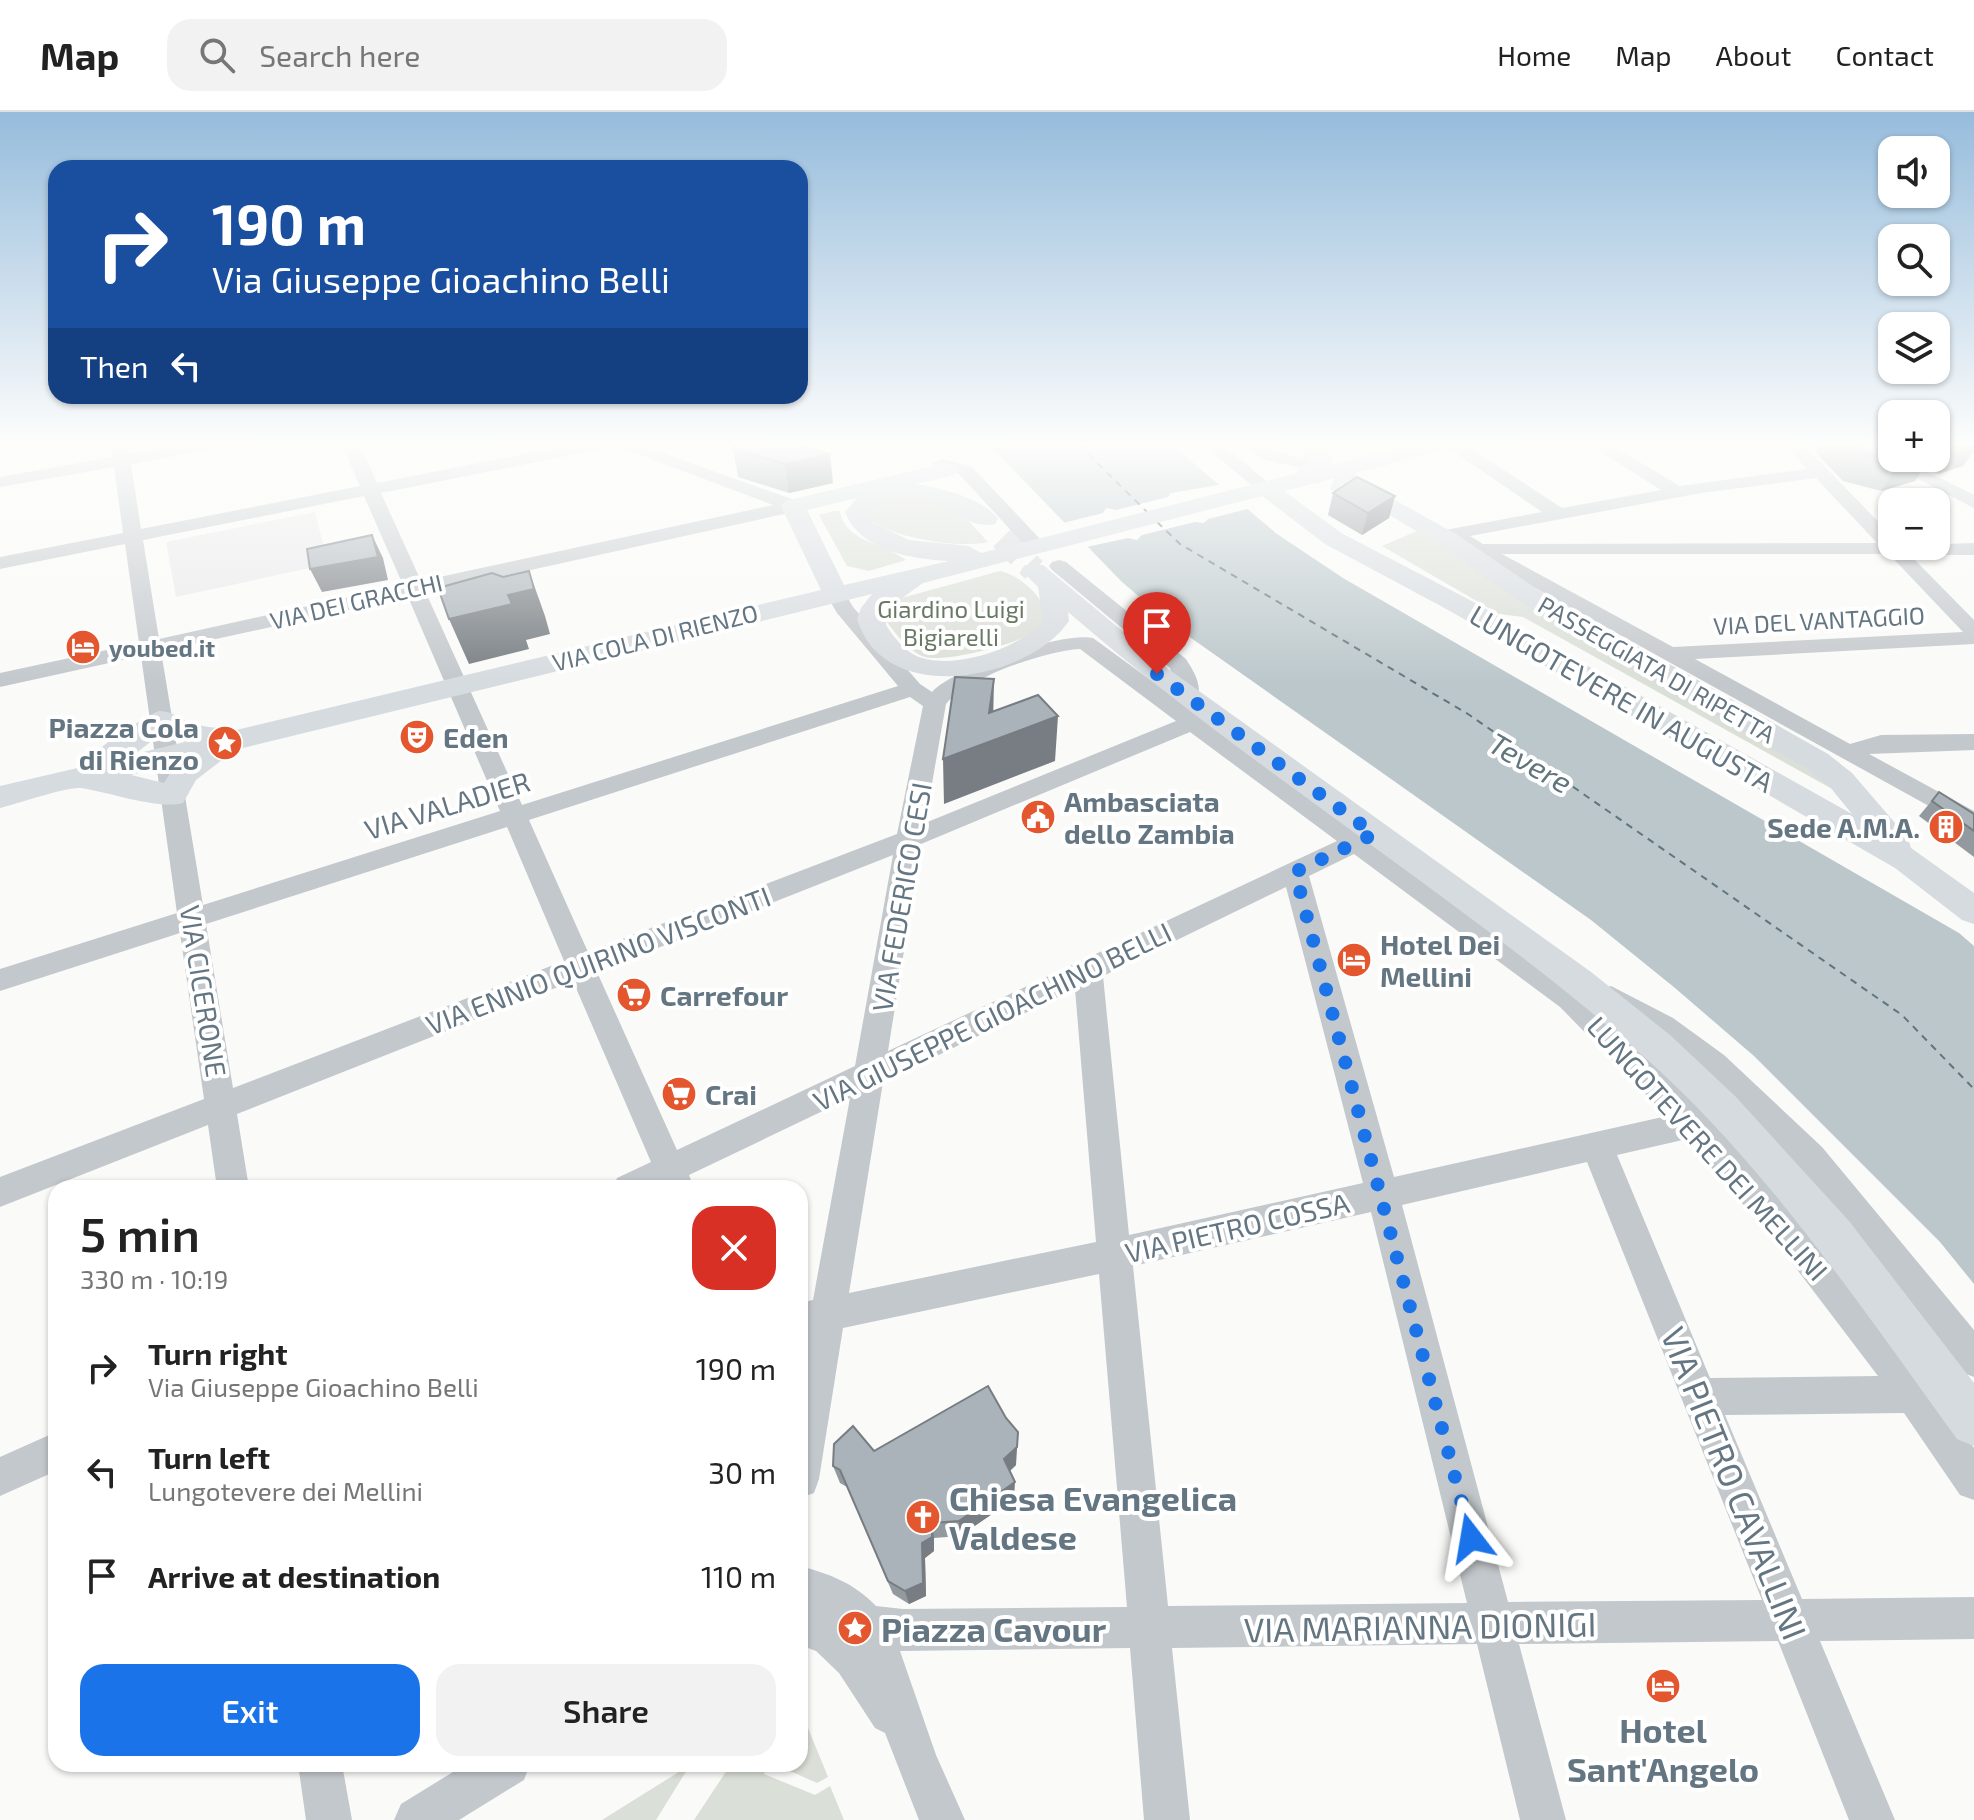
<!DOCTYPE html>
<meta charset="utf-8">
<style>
body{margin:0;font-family:"Exo 2",sans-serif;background:#f2f2f2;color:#222;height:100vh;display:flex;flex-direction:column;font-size:30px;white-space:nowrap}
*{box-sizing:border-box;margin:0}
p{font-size:26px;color:#767676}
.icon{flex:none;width:44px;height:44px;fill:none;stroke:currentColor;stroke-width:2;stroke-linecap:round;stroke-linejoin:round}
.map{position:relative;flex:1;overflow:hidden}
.details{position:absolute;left:48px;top:1068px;width:760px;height:592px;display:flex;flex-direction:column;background:#fff;border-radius:24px;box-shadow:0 2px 6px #0004}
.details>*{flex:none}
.hud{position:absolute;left:48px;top:48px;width:760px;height:244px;border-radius:24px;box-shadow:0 2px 6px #0004;background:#1a4fa0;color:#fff;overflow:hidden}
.controls{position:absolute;left:1878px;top:24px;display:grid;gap:16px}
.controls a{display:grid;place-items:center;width:72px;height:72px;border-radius:16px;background:#fff;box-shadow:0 2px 6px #0004;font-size:40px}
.pin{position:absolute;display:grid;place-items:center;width:68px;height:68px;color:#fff;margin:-82px -34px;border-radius:50% 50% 50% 0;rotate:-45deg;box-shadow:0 0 8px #0007}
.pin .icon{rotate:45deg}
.me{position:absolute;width:88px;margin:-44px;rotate:346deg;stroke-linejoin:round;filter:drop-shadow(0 0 6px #0008)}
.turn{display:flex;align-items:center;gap:28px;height:168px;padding:0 32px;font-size:36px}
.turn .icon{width:104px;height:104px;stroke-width:2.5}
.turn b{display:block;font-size:56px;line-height:68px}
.then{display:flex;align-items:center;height:76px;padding:0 32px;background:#0003;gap:16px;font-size:30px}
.round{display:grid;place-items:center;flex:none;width:84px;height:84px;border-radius:24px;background:#f2f2f2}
.headline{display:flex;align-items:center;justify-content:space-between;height:136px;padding:0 32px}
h1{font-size:48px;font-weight:600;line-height:60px}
.primary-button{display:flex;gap:16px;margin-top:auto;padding:16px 32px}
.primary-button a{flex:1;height:92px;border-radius:24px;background:#1a73e8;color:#fff;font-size:32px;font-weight:600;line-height:92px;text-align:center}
.primary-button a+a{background:#f2f2f2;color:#222}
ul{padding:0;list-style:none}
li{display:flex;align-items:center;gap:24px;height:104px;padding:0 32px}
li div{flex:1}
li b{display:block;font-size:30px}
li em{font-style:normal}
header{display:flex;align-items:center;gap:48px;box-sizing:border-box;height:112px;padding:0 40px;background:#fff;border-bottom:2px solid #e0e0e0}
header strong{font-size:38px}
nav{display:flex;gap:44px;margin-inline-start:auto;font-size:28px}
.search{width:560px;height:72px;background:#f2f2f2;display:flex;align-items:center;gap:20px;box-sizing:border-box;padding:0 28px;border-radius:24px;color:#767676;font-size:30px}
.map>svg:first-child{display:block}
.built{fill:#e8e9e9}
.green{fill:#dadfd7}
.water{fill:#bbc7cb}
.pier{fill:#fafaf8}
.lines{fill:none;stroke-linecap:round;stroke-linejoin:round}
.ferry{stroke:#60757c;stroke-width:2;stroke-dasharray:7 6;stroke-linecap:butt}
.major-tunnel{stroke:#d5d9db;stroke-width:25;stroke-dasharray:25 12;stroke-linecap:butt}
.minor{fill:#c3c8cc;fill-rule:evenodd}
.major{fill:#d6dbdf;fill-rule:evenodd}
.wall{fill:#929a9f}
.shaded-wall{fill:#777d82}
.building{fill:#aab3b9;stroke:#777d82;stroke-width:2}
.route{stroke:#1a73e8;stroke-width:14;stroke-dasharray:0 25.2}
.labels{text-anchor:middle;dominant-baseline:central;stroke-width:8;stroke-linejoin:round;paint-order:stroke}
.far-street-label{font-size:24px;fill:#657683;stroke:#fff}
.far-park-label{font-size:24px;fill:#687a64;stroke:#fff}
.far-poi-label{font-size:24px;font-weight:bold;fill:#657683;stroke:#fff;text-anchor:start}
.street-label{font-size:28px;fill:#657683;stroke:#fff}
.poi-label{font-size:28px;font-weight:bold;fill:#657683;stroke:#fff;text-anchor:start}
.water-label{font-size:30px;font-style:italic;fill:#60757c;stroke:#fff}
.near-street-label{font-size:34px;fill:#657683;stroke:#fff}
.near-poi-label{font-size:34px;font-weight:bold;fill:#657683;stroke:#fff;text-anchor:start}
</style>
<header>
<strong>Map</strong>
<div class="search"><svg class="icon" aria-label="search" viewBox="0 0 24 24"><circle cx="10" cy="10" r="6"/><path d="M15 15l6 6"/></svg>Search here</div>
<nav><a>Home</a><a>Map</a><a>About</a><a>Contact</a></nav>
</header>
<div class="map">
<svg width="1974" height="1708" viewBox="0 0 1974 1708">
<rect width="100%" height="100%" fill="#fafaf8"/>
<polygon class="built" points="315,400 328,452 176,485 166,430"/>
<g class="green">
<path d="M911,382L961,401L988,430C961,437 889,426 869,406V394L881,387Z"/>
<path d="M834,399H840C844,429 883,431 906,448L869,459L847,454L819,403Z"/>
<polygon points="1422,417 1786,634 1834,678 1523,505 1499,502 1382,434"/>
<path d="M1000,459C1018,462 1054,490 1043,512C1033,530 944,551 925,545C909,540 894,520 885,507L887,497L898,487Z"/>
<polygon points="800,1603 806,1611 828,1665 817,1671 774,1652 800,1652"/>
<polygon points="731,1652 768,1652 764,1662 815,1683 830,1674 844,1708 694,1708"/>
<polygon points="690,1653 656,1708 602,1708"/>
</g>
<polygon class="water" points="984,333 1172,333 1277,422 1343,466 1959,821 1974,834 1974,1172 1940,1130 1754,944 1675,876 1591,808 1167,509 1121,469 998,342"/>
<polygon class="pier" points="1224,372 1251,396 1208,407 1204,411 1195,410 1142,423 1137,428 1128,426 1082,436 1059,412 1103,401 1106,396 1116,398 1168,385 1171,381"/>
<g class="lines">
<g class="ferry">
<polyline points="1079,333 1147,400"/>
<polyline points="1157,410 1180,432 1468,602 1902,903 1974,977"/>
</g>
<g class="major-tunnel">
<polyline points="1301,351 1351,373"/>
<polyline points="1002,426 1034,458"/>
</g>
<g class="minor">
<path d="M110,333H128L129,342L178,333H217L208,338L131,352L141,417L360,374L342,333H360L377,371L570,333H606L597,338L381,381L421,469L773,393L614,333H640L800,390V398L793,400L426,481L522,693L898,574L837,501L826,482L836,476L843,478L853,495L920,572L932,580C953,556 1063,519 1093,526L1358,719L1368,716L1377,719L1381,725L1376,732L1580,879L1635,929L1728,1027L1845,1163L1974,1336V1388L1960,1383L1904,1301L1725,1303L1802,1487L1974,1485V1527L1820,1529L1895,1708H1849L1778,1529L1519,1532L1566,1708H1520L1477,1532L1172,1536L1190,1708H1144L1130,1536L900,1539L936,1643L965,1708H919L885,1621L875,1616L839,1561L816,1539L800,1533V1454C830,1462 854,1471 876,1494L903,1497L1127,1495L1099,1162L843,1216L819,1367L814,1381L800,1386V1260L807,1224L800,1225V1191L813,1188L850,986L689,1063L694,1076H613L617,1066L651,1050L573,869L237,1002L249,1076H217L208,1013L0,1095V1065L204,987L180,821L0,879V857L177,801L141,544L0,575V561L139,531L125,432L0,457V445L123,421L114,355L0,375V365L112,345ZM364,384L403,473L159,527L143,428ZM408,485L500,699L203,793L161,539ZM1080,537L1176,609L925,711L946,592C969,565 1045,539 1080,537ZM910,585L923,594L897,722L588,840L529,708ZM1190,620L1337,729L888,939L921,732ZM507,715L564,849L233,976L206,812ZM1354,742L1560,895L1667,1004L1394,1065L1309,764ZM893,743L855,954L677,1038L597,860ZM1286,775L1363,1071L1129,1123L1103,864ZM1075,877L1096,1130L849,1181L883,970ZM1687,1027L1783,1139L1878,1264L1710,1266L1617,1043ZM1587,1050L1762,1488L1508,1490L1402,1093ZM1371,1100L1467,1491L1168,1494L1133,1154Z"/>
<polygon points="1203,333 1223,333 1276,377 1273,381 1261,381"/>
<polygon points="1242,333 1264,333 1310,351 1301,356 1263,347"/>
<path d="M1444,333H1465L1562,396L1661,378L1590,333H1611L1680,374L1807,357L1785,333H1804L1892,424V434L1974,431V443H1910L1974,508V532L1695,547L1850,632L1881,623L1974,622V638L1869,642L1974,699V719L1445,426V418L1542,400ZM1816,366L1877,431L1483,432L1470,424L1701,381ZM1502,442H1889L1963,520L1673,535Z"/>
<polygon points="1852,333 1874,333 1892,342 1892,346 1900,346 1974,383 1974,396"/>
<polygon points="941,347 971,354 1043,430 1046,434 1043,438 1029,438 959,362 935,356 932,352"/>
<path d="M1059,448L1066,450L1186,547C1194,560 1204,575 1196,590H1180L1170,556L1052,458L1049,454L1052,450Z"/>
<path d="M1611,874L1673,906L1724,943L1822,1035L1974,1218V1265L1961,1260C1857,1119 1756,981 1601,893L1597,885L1601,877Z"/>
<polygon points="56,1320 56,1359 0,1384 0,1345"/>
<polygon points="298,1652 342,1652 352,1708 306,1708"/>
<polygon points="466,1652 530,1652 524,1668 459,1708 394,1708 401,1692"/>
</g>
<path class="major" d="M1294,333H1319L1332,345L1331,353L1410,333H1448L1445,338L1284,379L1343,422L1468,487L1852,702L1830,675L1806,656L1519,489L1438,432L1339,373L1351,366L1359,368L1456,422L1537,477L1828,642L1852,661L1908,726L1911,736L1974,781V812L1962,808L1895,756L1450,499L1325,432L1262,384L923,471L887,497L886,513C894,526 907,542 922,546C956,557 1020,536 1043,509L1038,475L1021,458L1025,453H1043L1167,556L1591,860L1670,923L1735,984L1849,1109L1974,1271V1334L1957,1327C1862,1196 1764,1050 1642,943C1460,785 1251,658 1068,500L1069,509C1028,569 884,596 857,507L861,496L872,482L235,638L196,668L183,691C157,698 106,679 80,676C66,675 16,692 0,696V674L86,654L84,650C89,642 152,599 160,599C172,599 183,609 195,612C207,616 220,615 232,619L821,478L781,394L785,389L946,351L954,353L957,358L954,363L916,372C940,376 983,386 998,407L995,412C957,422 914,353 869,401L874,411L909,428L969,434L981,441L1307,359L1309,347ZM857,386L845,400C860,439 911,447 949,449L844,473L807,398ZM162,621L185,630L135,642ZM176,652L164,671L131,663Z"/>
</g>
<g class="wall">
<polygon points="737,333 833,371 789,381 738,365 733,336"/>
<polygon points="1819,333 1892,333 1892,346 1936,346 1936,333 1974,333 1974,338 1963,354 1938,362 1924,355 1915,369 1881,379 1843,369 1815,340"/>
<polygon points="1333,381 1395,384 1389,406 1362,423 1328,403"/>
<polygon points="1939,680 1974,702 1974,745 1919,704"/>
<polygon points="874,1339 1016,1353 1010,1359 1014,1387 960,1424 934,1426 934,1439 925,1446 926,1484 909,1492 893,1482 847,1375 840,1371 833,1354"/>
</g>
<g class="shaded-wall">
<polygon points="1958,333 1974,333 1974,338 1963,354 1938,362"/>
<polygon points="830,342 833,371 789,381 785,352"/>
<polygon points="1915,346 1930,346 1915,369 1881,379 1900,350"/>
<polygon points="1395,384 1389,406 1362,423 1368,401"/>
<polygon points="372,423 383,446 388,468 322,480 310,457"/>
<polygon points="529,459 545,504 550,522 526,528 529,537 469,552 449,507 508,483"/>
<polygon points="994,567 993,612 1058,604 1055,649 944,692 943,647"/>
<polygon points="1018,1320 1016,1353 1004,1364 1004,1347"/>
<polygon points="1015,1370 1014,1387 960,1424 959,1409"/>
<polygon points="932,1411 934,1426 934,1439 925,1446 926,1484 909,1492 905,1479 922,1431"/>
</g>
<g class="building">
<polygon points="737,333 800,333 830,342 785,352 733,336"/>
<polygon points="1854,333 1892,333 1892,346 1915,346 1900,350 1861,340"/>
<polygon points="1357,365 1395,384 1368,401 1333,381"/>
<polygon points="372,423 378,445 310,457 307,437"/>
<polygon points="529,459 534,477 508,483 512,492 449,507 438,476 492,461 503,465"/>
<polygon points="955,565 994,567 989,601 1038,583 1058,604 943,647"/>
<polygon points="1939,680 1974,702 1974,719 1932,689"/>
<polygon points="988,1274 1006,1306 1018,1320 1017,1335 1004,1347 1015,1370 959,1409 932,1411 932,1425 922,1431 923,1471 905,1479 888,1469 840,1358 833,1354 834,1332 853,1314 874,1339"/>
</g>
<linearGradient id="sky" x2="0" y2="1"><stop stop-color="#96bcdc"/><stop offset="0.58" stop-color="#fdfdfc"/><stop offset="1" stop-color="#fdfdfc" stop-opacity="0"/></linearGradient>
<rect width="1974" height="572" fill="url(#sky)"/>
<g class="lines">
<polyline class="route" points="1157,562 1374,722 1295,760 1471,1426"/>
</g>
<defs>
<symbol id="hotel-disc" viewBox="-11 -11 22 22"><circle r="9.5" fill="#e4572e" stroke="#fff"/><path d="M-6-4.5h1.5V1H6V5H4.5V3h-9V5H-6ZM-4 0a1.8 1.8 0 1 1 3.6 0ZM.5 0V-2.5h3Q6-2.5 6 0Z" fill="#fff"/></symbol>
<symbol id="theatre-disc" viewBox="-11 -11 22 22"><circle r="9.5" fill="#e4572e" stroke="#fff"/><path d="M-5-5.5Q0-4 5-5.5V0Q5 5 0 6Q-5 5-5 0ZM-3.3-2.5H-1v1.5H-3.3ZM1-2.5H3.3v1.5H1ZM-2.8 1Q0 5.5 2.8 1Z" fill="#fff"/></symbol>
<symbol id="sight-disc" viewBox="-11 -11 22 22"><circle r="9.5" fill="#e4572e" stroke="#fff"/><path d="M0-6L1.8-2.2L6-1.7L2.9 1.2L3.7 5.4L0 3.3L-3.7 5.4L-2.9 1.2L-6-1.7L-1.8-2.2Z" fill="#fff"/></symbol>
<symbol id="civic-disc" viewBox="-11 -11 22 22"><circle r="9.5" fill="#e4572e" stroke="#fff"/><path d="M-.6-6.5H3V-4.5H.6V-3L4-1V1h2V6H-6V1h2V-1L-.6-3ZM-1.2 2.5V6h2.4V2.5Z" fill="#fff"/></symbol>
<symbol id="building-disc" viewBox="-11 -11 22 22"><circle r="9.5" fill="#e4572e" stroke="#fff"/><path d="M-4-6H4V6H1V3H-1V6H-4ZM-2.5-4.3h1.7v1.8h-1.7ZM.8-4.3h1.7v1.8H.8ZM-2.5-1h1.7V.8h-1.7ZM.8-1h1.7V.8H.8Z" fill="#fff"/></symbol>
<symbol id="supermarket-disc" viewBox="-11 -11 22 22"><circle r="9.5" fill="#e4572e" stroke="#fff"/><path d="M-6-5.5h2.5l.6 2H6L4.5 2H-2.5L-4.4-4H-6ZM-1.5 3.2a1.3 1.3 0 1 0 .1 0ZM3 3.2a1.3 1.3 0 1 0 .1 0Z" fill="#fff"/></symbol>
<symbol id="church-disc" viewBox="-11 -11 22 22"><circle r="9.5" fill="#e4572e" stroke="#fff"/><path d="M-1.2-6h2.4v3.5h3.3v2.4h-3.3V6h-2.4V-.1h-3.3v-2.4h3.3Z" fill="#fff"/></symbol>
</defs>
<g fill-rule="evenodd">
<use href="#hotel-disc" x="63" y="515" width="40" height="40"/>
<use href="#theatre-disc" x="397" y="605" width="40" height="40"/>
<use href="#sight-disc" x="205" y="611" width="40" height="40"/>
<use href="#civic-disc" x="1018" y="685" width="40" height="40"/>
<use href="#building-disc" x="1926" y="695" width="40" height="40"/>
<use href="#hotel-disc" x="1334" y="828" width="40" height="40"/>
<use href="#supermarket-disc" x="614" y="863" width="40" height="40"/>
<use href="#supermarket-disc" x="659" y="962" width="40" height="40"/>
<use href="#church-disc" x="903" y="1385" width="40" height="40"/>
<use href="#sight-disc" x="835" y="1496" width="40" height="40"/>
<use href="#hotel-disc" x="1643" y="1554" width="40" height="40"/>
</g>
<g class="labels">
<g class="far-street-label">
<text transform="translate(356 489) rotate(-13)">VIA DEI GRACCHI</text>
<text transform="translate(1819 508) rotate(-3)">VIA DEL VANTAGGIO</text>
<text transform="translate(655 525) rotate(-14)">VIA COLA DI RIENZO</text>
<text transform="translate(1657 557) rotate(30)">PASSEGGIATA DI RIPETTA</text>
</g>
<g class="far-park-label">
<text x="951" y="496">Giardino Luigi<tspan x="951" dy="28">Bigiarelli</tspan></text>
</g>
<g class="far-poi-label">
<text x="109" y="535">youbed.it</text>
</g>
<g class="street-label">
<text transform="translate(1622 586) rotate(30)">LUNGOTEVERE IN AUGUSTA</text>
<text transform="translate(447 693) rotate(-17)">VIA VALADIER</text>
<text transform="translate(901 785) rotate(-80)">VIA FEDERICO CESI</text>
<text transform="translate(598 848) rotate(-21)">VIA ENNIO QUIRINO VISCONTI</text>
<text transform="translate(204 879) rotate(81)">VIA CICERONE</text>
<text transform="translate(992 904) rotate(-26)">VIA GIUSEPPE GIOACHINO BELLI</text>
<text transform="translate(1708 1036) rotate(48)">LUNGOTEVERE DEI MELLINI</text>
<text transform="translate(1237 1115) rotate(-13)">VIA PIETRO COSSA</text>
</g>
<g class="poi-label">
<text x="199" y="615" text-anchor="end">Piazza Cola<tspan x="199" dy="32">di Rienzo</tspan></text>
<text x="443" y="625">Eden</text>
<text x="1064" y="689">Ambasciata<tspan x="1064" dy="32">dello Zambia</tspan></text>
<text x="1920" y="715" text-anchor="end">Sede A.M.A.</text>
<text x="1380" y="832">Hotel Dei<tspan x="1380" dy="32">Mellini</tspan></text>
<text x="660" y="883">Carrefour</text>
<text x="705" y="982">Crai</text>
</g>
<g class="water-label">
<text transform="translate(1531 650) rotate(30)">Tevere</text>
</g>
<g class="near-street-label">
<text transform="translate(1735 1371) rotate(68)">VIA PIETRO CAVALLINI</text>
<text transform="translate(1420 1514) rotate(-1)">VIA MARIANNA DIONIGI</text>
</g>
<g class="near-poi-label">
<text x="949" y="1385">Chiesa Evangelica<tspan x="949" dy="39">Valdese</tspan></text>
<text x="881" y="1516">Piazza Cavour</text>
<text x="1663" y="1617" text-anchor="middle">Hotel<tspan x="1663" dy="39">Sant'Angelo</tspan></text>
</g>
</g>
</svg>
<div class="controls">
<a><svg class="icon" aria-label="sound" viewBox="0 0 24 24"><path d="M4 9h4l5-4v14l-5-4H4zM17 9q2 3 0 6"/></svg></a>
<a><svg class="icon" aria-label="search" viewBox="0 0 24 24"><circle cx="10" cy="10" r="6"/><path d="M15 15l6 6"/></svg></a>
<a><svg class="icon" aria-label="layers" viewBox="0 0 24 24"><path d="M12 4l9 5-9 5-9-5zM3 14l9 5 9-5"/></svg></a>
<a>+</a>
<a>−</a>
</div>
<div class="pin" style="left:1157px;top:562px;background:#d93025"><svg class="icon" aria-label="arrive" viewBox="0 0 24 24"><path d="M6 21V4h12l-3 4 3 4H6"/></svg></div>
<svg class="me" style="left:1471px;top:1426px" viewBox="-20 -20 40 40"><path d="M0-17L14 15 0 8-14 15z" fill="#1a73e8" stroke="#fff" stroke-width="4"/></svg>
<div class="hud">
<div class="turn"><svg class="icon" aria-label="right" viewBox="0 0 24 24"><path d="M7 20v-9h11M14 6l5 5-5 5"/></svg><div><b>190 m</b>Via Giuseppe Gioachino Belli</div></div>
<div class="then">Then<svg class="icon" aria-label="left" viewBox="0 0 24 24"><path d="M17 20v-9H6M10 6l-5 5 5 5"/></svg></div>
</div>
<section class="details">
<div class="headline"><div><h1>5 min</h1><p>330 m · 10:19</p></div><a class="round" style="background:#d93025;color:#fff"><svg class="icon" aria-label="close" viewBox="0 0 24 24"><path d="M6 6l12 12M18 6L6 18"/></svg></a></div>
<ul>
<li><svg class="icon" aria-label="right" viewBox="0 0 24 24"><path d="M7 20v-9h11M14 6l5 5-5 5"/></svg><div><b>Turn right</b><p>Via Giuseppe Gioachino Belli</p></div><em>190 m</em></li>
<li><svg class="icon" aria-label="left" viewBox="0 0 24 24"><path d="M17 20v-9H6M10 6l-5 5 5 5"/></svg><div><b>Turn left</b><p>Lungotevere dei Mellini</p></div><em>30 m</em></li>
<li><svg class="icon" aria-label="arrive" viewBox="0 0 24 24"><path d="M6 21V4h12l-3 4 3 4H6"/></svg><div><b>Arrive at destination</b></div><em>110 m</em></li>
</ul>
<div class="primary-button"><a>Exit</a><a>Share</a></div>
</section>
</div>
